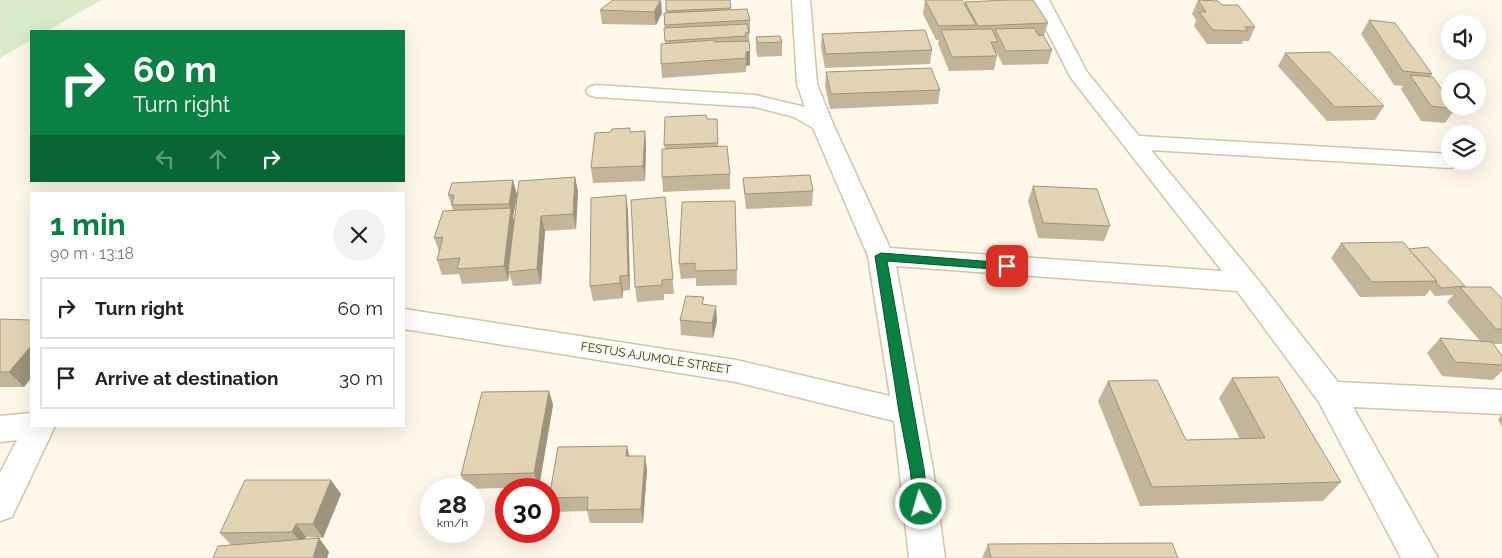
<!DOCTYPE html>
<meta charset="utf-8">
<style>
body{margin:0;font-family:Raleway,sans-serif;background:#f2f2f2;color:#222;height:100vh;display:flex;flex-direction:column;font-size:19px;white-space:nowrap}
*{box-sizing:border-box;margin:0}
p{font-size:16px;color:#767676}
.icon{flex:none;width:28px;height:28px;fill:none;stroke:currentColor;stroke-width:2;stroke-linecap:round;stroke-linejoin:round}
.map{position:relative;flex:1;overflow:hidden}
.details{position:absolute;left:30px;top:192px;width:375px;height:235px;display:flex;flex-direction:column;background:#fff;border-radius:0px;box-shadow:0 5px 20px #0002}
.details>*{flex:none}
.top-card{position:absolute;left:30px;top:30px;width:375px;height:152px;border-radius:0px;box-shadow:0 5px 20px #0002;background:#0b8043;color:#fff;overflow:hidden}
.tools{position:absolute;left:1441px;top:15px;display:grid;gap:10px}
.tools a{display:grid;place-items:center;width:45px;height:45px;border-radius:50%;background:#fff;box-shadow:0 5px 20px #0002;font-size:25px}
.speed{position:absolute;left:420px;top:478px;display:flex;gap:10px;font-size:25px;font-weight:700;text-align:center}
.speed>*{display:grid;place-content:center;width:65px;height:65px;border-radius:50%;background:#fff;box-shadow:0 5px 20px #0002;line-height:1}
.speed small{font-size:12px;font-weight:400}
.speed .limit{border:8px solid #d22;background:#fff;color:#111}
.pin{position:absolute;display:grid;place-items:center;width:42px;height:42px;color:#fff;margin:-21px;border-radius:10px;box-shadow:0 2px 8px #0006}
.me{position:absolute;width:55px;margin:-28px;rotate:354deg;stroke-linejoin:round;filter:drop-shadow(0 0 4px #0008)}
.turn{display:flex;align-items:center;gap:18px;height:105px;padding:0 20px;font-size:22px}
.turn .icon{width:65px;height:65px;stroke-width:2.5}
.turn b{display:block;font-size:35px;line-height:42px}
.lanes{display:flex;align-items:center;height:48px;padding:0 20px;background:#0003;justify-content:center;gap:25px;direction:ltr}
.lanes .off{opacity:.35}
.round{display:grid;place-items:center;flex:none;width:52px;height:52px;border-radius:26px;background:#f2f2f2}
.headline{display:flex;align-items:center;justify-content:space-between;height:85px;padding:0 20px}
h1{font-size:30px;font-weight:700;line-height:38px;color:#0b8043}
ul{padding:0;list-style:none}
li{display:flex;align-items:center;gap:15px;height:62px;margin:0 10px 8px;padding:0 10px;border:2px solid #e0e0e0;border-radius:0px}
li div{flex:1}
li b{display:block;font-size:19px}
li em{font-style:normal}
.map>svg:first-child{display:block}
.green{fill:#d9ebc9}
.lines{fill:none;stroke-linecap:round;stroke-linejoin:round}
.minor-casing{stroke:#d3c4a5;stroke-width:3}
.minor{fill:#fff;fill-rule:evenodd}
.wall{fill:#c2b59a}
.shaded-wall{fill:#9e947d}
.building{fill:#e2d3b3;stroke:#9e947d}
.route{fill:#0b8043;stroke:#07532c}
.labels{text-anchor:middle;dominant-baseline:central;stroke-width:4;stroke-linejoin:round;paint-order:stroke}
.street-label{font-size:12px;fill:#352f23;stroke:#fef8eb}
</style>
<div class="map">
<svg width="1502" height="558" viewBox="0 0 1502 558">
<rect width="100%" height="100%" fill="#fef8eb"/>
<polygon class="green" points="0,0 101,0 47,31 31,31 31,40 0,58"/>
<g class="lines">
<defs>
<g id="minor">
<polygon points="792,0 810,0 817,84 833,124 890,248 1222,271 1071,78 1031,0 1049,0 1087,72 1139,136 1450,154 1450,161 1461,161 1458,166 1450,168 1151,150 1254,275 1338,382 1502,390 1502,414 1353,407 1438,558 1401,558 1319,402 1237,291 896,266 933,469 945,558 909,558 894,421 736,382 404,329 404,309 736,360 890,396 868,256 813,128 794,117 755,107 596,97 589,95 586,91 589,87 596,85 755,95 805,107 797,84"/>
<polygon points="31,413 31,426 55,426 12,517 0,521 0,473 17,440 0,442 0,416"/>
</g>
</defs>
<use href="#minor" class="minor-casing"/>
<use href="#minor" class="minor"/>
</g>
<g class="wall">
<polygon points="613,0 662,13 656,25 602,24 600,10"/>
<polygon points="666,0 730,0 731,10 750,20 750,34 749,34 749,41 750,65 746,66 746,72 662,78 661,64 665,43 664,13 666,13"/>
<polygon points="925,0 964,4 965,2 1048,23 1044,36 1052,50 1048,64 1003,65 996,51 997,56 994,70 949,71 938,44 939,40 936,40 923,14"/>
<polygon points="1198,0 1222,5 1255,27 1249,41 1243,41 1242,44 1207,44 1194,26 1196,20 1192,14"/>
<polygon points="1369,20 1432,74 1430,77 1455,109 1445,123 1421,121 1401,89 1403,86 1394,85 1361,34"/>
<polygon points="822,34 932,50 930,64 825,68 821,47"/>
<polygon points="756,37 782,42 782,56 758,57 756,51"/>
<polygon points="1285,53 1384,106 1375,120 1327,121 1278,66"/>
<polygon points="826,72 940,90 938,104 830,109 825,86"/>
<polygon points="717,119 718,147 730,174 730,189 663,192 662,177 665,149 664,145"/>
<polygon points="645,131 646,146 645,181 593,183 591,168 611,132"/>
<polygon points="575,177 578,192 576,229 545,231 541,284 513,286 509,273 508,281 462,284 459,274 442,275 437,260 439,251 434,238 453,210 448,195 513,180 517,195 513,217 514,222"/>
<polygon points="743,178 813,191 812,206 746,209 744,193"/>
<polygon points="1033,186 1110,226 1104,241 1038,238 1028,201"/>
<polygon points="665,197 674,294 664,294 664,300 637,302 635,287"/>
<polygon points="735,201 737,285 696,286 696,278 681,279 679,264"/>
<polygon points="628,210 630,290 623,291 623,298 593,301 590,286"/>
<polygon points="1341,243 1409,249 1465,286 1465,287 1502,299 1502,344 1493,344 1502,356 1502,371 1493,380 1442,376 1427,353 1440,338 1480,341 1447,302 1453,295 1435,296 1430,290 1425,296 1360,297 1331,258"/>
<polygon points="0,319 31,320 31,378 24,387 0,387"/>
<polygon points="680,320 717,321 713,338 681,335"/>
<polygon points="1232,378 1341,482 1323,501 1140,506 1098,401 1108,381 1186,440 1240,439 1219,398"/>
<polygon points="549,391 553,405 539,487 468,489 461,475"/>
<polygon points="1502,415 1502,427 1498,419"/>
<polygon points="629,456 645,456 647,470 643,523 590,523 587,511 554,512 549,498"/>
<polygon points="341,494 323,538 306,537 305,539 319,538 329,552 327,558 213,558 231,545 220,533"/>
<polygon points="988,544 1178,558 982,558"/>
</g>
<g class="shaded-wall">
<polygon points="661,0 662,13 656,25 654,12"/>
<polygon points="750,51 750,65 746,66 746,52"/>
<polygon points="645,131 646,146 645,181 643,166"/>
<polygon points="575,177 578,192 576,229 573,214"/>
<polygon points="513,180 517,195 513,217 515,223 508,281 504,266 510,210 509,204"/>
<polygon points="626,195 628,210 630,290 628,275"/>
<polygon points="541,216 545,231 541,284 537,269"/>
<polygon points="620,276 623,291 623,298 620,283"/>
<polygon points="716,306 717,321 713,338 712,323"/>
<polygon points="31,346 31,378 24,387 9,372"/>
<polygon points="549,391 553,405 539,487 534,473"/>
<polygon points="627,446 630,460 626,456"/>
<polygon points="645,456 647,470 643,523 641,509"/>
<polygon points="331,480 341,494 323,538 313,524"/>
<polygon points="296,524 306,537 303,545 292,532"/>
<polygon points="319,538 329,552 327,558 313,558"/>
</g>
<g class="building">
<polygon points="613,0 660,0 654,12 600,10"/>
<polygon points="666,0 730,0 731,8 666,11"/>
<polygon points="925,0 962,0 976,25 939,26"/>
<polygon points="1007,0 1033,0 1048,23 978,26 965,2"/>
<polygon points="1198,0 1218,1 1222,5 1238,5 1255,27 1245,27 1248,31 1213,30 1199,12 1206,12"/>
<polygon points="747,9 750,20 665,25 664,13"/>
<polygon points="1369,20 1395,23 1432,74 1403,71"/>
<polygon points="747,24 749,32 745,33 746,36 665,41 664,28"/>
<polygon points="1034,28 1039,36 1043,35 1052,50 1006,51 995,29"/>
<polygon points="992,29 998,42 991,42 997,56 952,57 941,30"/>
<polygon points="925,30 932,50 826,54 822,34"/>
<polygon points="780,36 782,42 758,43 756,37"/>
<polygon points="714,40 715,42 749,41 750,51 746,52 746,58 661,64 661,44"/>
<polygon points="1330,52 1384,106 1335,107 1285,53"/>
<polygon points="931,68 940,90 831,94 826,72"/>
<polygon points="1410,75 1433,77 1450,101 1450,106 1453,106 1455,109 1431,106"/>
<polygon points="706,115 707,119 717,119 718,143 664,145 665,117"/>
<polygon points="630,128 630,132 645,131 643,166 591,168 595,133 611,132 612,129"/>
<polygon points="727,146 730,174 662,177 662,149"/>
<polygon points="810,175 813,191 745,194 743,178"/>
<polygon points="575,177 573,214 541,216 537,269 508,272 519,181"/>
<polygon points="513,180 509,204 452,205 454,195 448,195 452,183"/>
<polygon points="1033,186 1097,189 1110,226 1043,223"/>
<polygon points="626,195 628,275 620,276 620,283 590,286 591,198"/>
<polygon points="665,197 673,279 662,280 662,285 635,287 631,200"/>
<polygon points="735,201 737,270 695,271 695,263 679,264 682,202"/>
<polygon points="511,208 504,266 457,269 460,258 437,260 443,237 434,238 443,211"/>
<polygon points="1403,242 1437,281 1372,282 1341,243"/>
<polygon points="1428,247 1465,286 1441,288 1436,282 1437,281 1409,249"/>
<polygon points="1460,287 1491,287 1502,299 1502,329 1496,329"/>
<polygon points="686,296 704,297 702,304 716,306 712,323 680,320"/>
<polygon points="0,319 31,320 31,346 9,372 0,372"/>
<polygon points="1440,338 1492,342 1502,356 1502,365 1455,362"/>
<polygon points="1278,377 1341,482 1152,487 1108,381 1157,380 1186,440 1265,438 1232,378"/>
<polygon points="549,391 534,473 461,475 482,392"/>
<polygon points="627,446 626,456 645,456 641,509 587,510 588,497 549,498 558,447"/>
<polygon points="245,480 331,480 313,524 296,524 292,532 220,533"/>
<polygon points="319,538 313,558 213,558 218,546"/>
<polygon points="1172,543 1178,558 991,558 988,544"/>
</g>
<polygon class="route" points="881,253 1007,263 1012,266 1007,270 887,261 924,469 928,504 926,509 921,511 916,509 914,504 910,469 899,412 875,256"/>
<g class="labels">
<g class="street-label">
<text transform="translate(656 358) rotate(9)">FESTUS AJUMOLE STREET</text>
</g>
</g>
</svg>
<div class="tools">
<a><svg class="icon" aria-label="sound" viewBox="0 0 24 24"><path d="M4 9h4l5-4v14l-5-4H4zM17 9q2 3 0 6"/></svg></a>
<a><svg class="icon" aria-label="search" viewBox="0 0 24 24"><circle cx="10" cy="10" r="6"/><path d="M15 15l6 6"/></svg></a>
<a><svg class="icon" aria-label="layers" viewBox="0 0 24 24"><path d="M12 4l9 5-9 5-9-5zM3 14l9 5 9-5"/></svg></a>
</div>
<div class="speed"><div>28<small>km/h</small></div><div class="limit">30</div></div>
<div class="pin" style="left:1007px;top:266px;background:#d93025"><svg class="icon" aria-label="arrive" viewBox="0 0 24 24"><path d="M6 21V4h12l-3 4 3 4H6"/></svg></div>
<svg class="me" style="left:921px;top:504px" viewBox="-20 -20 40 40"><circle r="17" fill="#0b8043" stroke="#fff" stroke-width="3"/><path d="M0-11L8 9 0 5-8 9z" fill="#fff"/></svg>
<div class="top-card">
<div class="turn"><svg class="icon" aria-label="right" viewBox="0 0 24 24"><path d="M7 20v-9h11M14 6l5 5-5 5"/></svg><div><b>60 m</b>Turn right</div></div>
<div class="lanes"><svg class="icon off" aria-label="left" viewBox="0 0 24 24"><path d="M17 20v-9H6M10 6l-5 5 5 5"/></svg><svg class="icon off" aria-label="ahead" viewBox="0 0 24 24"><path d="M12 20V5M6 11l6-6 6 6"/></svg><svg class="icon" aria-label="right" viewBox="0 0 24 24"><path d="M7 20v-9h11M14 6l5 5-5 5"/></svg></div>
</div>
<section class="details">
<div class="headline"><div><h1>1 min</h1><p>90 m · 13:18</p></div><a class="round"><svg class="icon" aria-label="close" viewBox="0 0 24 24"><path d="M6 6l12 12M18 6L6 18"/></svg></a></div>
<ul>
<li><svg class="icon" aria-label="right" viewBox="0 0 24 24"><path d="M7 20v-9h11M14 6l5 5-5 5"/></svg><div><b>Turn right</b></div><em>60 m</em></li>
<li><svg class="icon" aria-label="arrive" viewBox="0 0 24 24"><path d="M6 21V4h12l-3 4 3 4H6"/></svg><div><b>Arrive at destination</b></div><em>30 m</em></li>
</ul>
</section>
</div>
